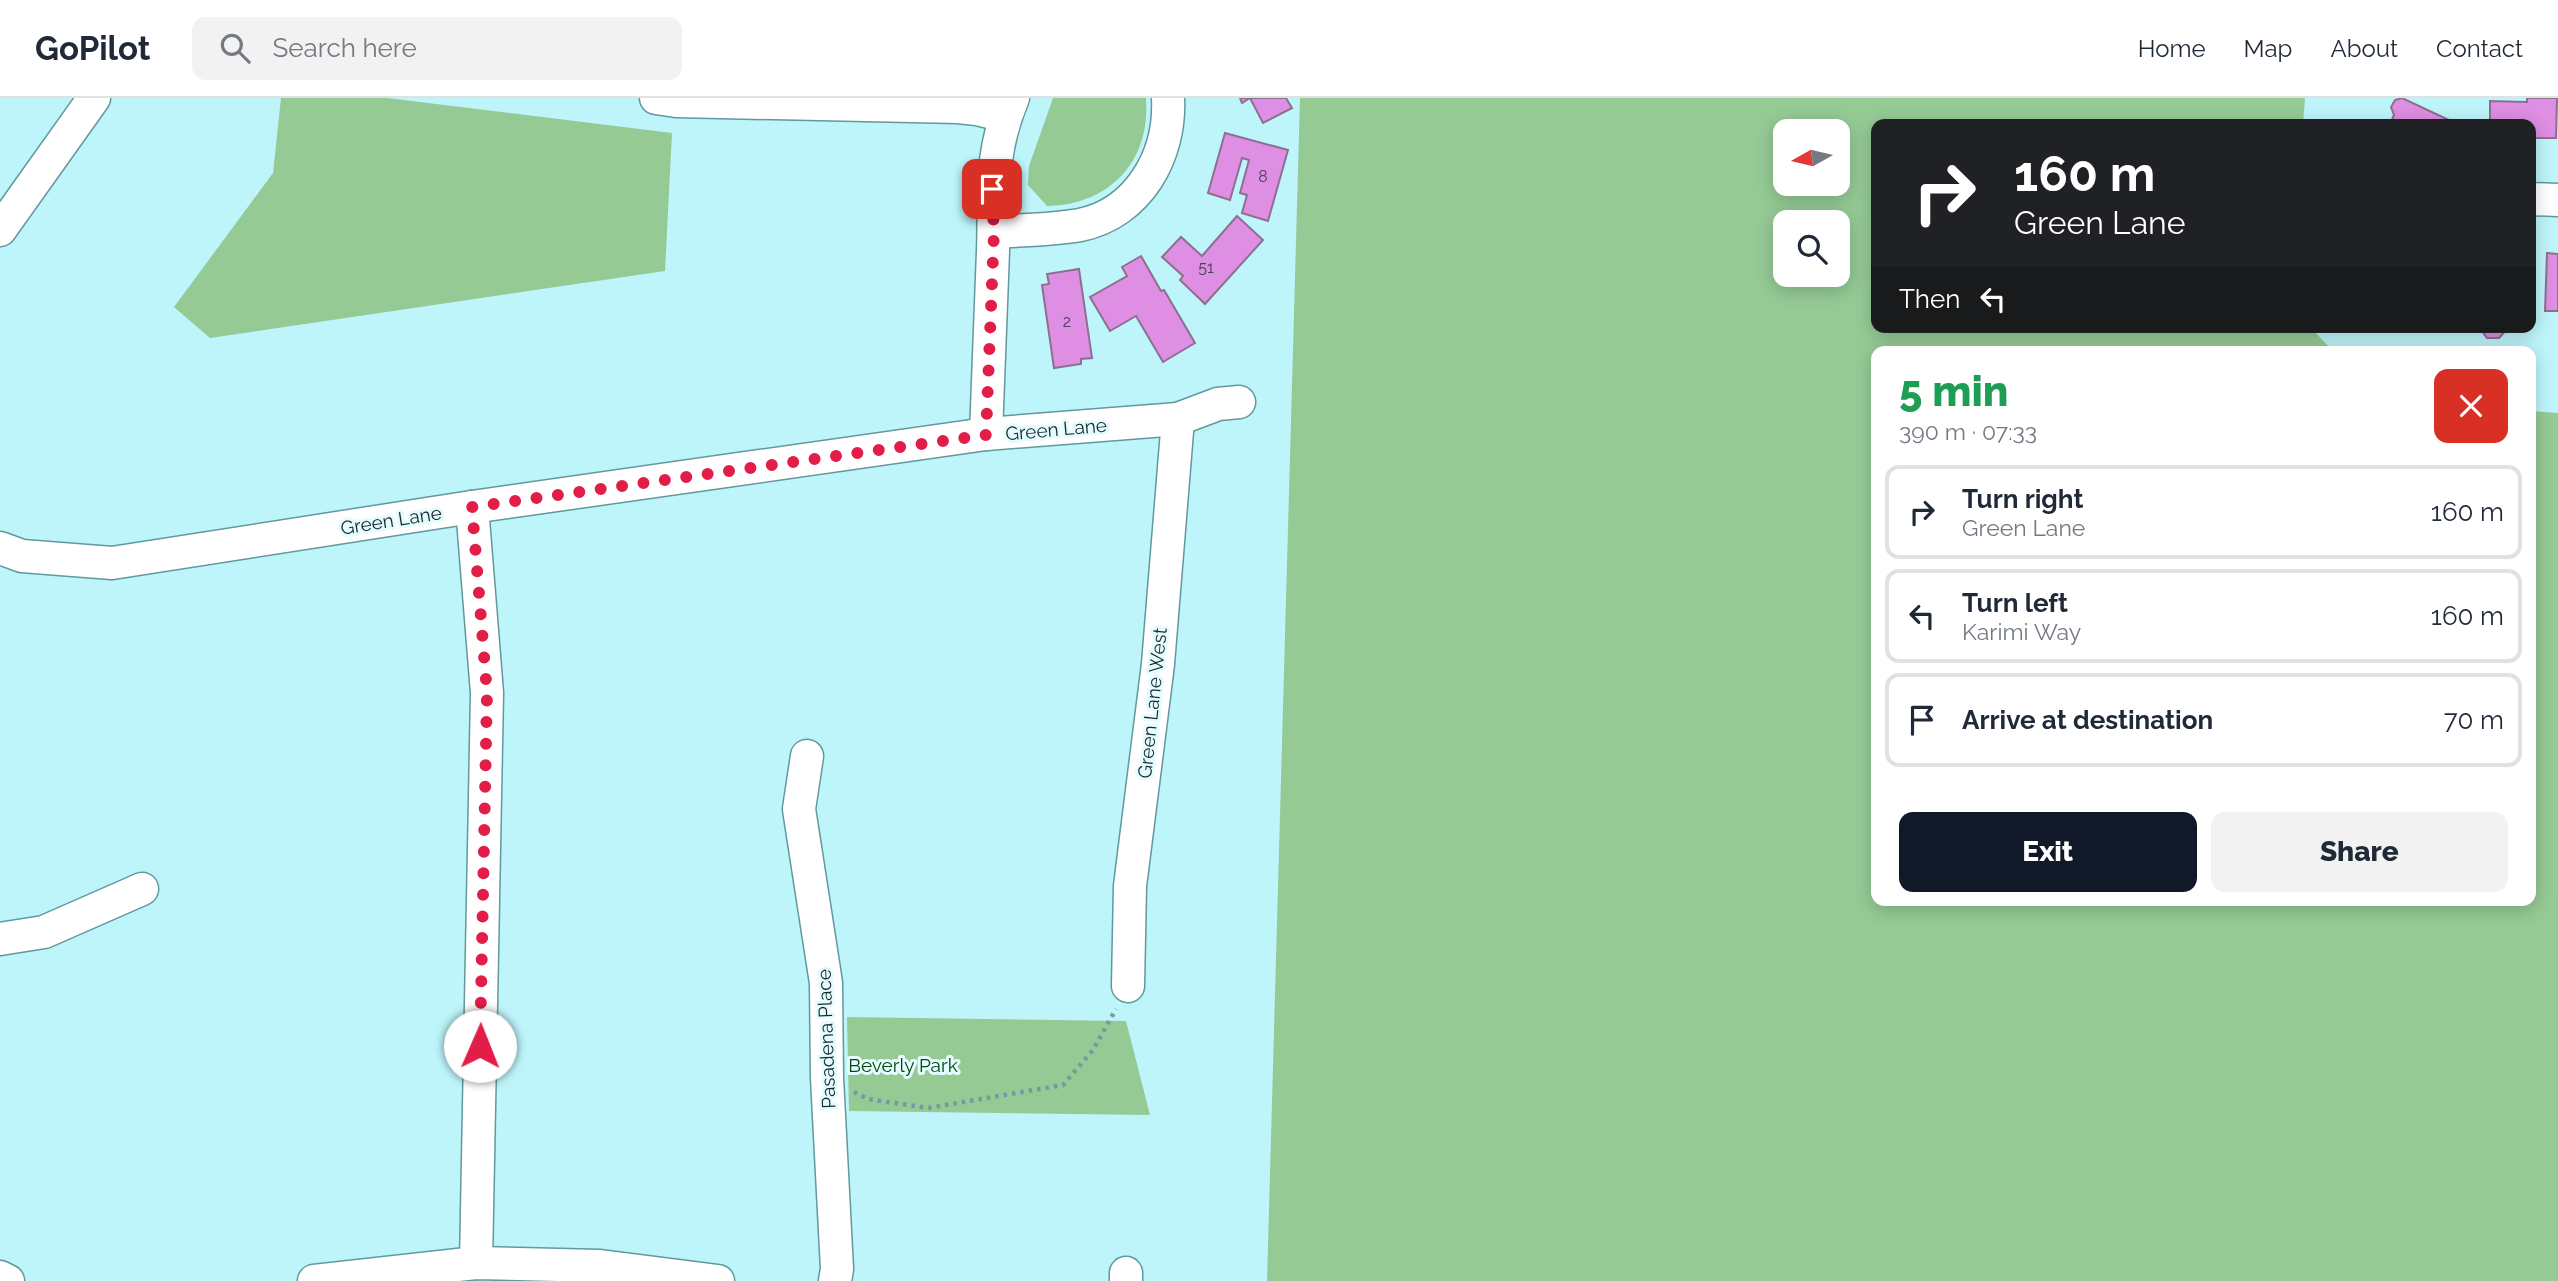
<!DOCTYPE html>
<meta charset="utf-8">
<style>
body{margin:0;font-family:Raleway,sans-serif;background:#f2f2f3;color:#1f2937;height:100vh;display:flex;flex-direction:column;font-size:26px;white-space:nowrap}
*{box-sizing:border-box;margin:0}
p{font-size:23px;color:#747a83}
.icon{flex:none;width:38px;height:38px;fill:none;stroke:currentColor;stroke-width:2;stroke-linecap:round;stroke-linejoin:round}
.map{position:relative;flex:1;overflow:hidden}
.details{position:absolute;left:1871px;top:248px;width:665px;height:560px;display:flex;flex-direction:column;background:#fff;border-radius:14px;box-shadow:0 4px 18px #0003}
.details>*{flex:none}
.guide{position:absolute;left:1871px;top:21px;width:665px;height:214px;border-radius:14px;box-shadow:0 4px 18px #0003;background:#202124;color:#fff;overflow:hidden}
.needle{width:46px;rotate:262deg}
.fabs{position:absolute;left:1773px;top:21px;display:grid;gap:14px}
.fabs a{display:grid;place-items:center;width:77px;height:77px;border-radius:14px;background:#fff;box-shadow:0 4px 18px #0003;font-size:35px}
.pin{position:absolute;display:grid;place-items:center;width:60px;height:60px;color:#fff;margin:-30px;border-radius:14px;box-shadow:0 4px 10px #0006}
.me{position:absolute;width:77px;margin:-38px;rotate:1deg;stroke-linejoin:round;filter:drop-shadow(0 0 5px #0008)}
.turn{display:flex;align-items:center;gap:24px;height:147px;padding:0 28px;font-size:32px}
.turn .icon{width:91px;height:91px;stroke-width:2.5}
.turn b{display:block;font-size:49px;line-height:60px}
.then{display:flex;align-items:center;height:66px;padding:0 28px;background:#0003;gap:14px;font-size:26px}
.round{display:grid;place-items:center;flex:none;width:74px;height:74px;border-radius:14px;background:#f2f2f3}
.head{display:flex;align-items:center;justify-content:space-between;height:119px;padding:0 28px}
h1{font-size:42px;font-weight:800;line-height:52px;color:#1e9e55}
.primary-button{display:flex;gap:14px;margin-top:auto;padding:14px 28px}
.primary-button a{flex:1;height:80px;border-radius:14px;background:#111827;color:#fff;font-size:28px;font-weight:800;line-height:80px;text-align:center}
.primary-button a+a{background:#f2f2f3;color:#1f2937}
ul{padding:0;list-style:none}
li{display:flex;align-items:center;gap:21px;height:94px;margin:0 14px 10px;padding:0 14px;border:4px solid #e0e1e3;border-radius:14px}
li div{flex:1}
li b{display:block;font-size:26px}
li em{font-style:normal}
header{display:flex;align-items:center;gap:42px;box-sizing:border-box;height:98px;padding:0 35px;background:#fff;border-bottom:2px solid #e0e1e3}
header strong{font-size:33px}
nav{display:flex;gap:38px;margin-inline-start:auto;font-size:24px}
.search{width:490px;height:63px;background:#f2f2f3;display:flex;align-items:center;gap:18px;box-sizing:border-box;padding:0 24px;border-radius:14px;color:#747a83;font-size:26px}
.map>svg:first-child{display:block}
.green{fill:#95ca95;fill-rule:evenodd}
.building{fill:#de8ee3;stroke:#8d708f;stroke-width:2}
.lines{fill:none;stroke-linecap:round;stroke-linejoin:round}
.minor-casing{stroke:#62989e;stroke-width:35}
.path{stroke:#719b9f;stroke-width:4.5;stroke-dasharray:3.5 5;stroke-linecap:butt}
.minor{stroke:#fff;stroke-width:32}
.route{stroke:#e11d48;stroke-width:12;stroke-dasharray:0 21.6}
.labels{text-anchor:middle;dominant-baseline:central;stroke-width:6;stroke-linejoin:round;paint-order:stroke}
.number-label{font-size:16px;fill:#46435a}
.street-label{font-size:19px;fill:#132a2c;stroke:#e5fbfe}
.park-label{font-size:19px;fill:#064710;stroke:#e5fbfe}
</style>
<header>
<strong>GoPilot</strong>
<div class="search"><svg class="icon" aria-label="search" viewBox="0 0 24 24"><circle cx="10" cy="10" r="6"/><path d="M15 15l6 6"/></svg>Search here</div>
<nav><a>Home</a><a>Map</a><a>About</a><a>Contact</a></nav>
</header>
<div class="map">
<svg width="2558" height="1183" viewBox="0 0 2558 1183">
<rect width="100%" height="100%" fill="#bdf5fb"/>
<g class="green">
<polygon points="281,0 387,0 672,35 665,173 210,240 174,209 273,75"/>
<path d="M1053,0H1146V3C1150,64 1109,107 1047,108L1028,87L1029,68Z"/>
<path d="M1300,0H2305L2303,26H1876V229H2310L2334,254H1876V803H2530L2531,313L2558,315V1183H1267ZM1838,33V86H1785V33ZM1785,124H1838V177H1785Z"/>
<polygon points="847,919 1126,923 1150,1017 849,1013"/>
</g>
<g class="building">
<polygon points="1240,0 1286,0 1292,10 1263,25 1250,0 1242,5"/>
<polygon points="2402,0 2453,24 2453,26 2390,26 2394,17 2391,9 2395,2"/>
<polygon points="2527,0 2557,0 2556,40 2530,40 2530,26 2490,26 2490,3 2527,4"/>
<polygon points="1225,35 1288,52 1268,123 1242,115 1247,97 1240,95 1249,62 1242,60 1230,102 1208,95"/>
<polygon points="1237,118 1263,142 1205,206 1180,182 1183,178 1162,159 1181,139 1202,158"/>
<polygon points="2547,155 2558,156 2558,213 2545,213"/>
<polygon points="1141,158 1161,193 1164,192 1195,245 1163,264 1136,218 1110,233 1090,199 1127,178 1122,169"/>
<polygon points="2530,161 2533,161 2531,193 2530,193"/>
<polygon points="1079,171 1092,260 1081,261 1081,266 1054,270 1042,187 1049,186 1047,176"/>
<polygon points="2479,229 2509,229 2499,240 2487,240"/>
</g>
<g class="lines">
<defs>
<g id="minor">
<polyline points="656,0 676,3 958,9 977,11 1005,18"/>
<polyline points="2530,101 2558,102"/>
<polyline points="0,132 94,0"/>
<path d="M994,134C1022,132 1052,132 1080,127C1139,115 1171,57 1168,0"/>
<path d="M986,336C988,275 991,214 993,153C995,94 989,57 1013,0"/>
<polyline points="472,409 487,595 476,1165"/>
<polyline points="0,450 22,458 112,465 472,409 986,336 1178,321 1218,306 1239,304"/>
<polyline points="807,658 799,711 826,885 827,980 837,1171 835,1183"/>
<polyline points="0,841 44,834 142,791"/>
<polyline points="1128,888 1130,788 1158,566 1178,321"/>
<polyline points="0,1179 8,1183"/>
<polyline points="314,1183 476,1165 600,1168 718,1183"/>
<polyline points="1126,1183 1126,1175"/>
</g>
</defs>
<use href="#minor" class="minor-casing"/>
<polyline class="path" points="854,994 868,1001 928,1010 1063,987 1093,952 1116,911"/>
<use href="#minor" class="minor"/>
</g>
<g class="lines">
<polyline class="route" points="480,948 487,595 472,409 986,337 994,134 992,91"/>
</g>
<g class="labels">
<g class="number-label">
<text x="1263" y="78">8</text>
<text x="1206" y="169">51</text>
<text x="1067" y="223">2</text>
</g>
<g class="street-label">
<text transform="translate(1056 331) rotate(-5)">Green Lane</text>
<text transform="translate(391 422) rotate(-9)">Green Lane</text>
<text transform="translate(1152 605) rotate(-84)">Green Lane West</text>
<text transform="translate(826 941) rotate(-92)">Pasadena Place</text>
</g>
<g class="park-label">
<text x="903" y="967">Beverly Park</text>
</g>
</g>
</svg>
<div class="fabs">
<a><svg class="needle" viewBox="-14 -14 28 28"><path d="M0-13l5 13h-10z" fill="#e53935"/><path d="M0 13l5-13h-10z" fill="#747a83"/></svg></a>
<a><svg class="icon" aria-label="search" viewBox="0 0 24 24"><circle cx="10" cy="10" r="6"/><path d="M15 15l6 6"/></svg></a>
</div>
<div class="pin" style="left:992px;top:91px;background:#d93025"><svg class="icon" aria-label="arrive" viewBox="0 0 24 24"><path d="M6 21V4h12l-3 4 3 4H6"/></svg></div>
<svg class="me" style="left:480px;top:948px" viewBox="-20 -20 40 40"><circle r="19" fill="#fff"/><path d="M0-13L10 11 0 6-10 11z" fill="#e11d48"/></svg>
<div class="guide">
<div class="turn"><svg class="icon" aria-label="right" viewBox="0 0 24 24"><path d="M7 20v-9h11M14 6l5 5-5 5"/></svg><div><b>160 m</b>Green Lane</div></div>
<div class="then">Then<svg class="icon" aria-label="left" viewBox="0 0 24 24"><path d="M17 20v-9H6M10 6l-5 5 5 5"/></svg></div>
</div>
<section class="details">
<div class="head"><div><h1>5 min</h1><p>390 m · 07:33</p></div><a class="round" style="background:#d93025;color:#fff"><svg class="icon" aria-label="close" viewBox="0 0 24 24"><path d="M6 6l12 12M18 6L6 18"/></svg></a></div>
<ul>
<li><svg class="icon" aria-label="right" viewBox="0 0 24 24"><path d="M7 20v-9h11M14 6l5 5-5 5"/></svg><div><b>Turn right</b><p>Green Lane</p></div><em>160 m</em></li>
<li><svg class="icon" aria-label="left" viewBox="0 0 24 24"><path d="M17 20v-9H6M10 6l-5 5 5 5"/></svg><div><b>Turn left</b><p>Karimi Way</p></div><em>160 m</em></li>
<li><svg class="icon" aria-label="arrive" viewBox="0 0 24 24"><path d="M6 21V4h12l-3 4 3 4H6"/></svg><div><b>Arrive at destination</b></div><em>70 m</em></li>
</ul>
<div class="primary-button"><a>Exit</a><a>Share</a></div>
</section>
</div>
